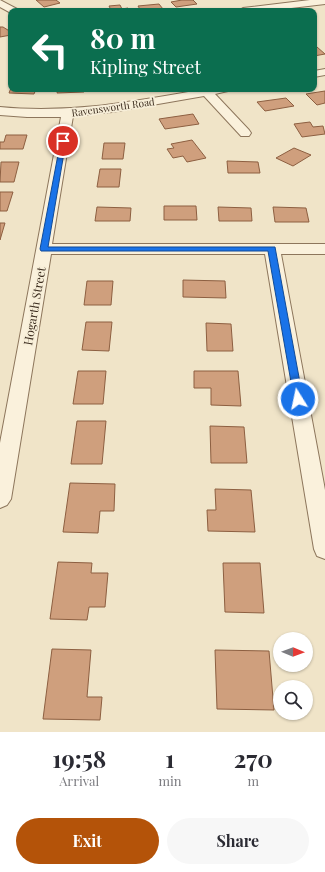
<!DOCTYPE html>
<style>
body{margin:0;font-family:"Playfair Display",serif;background:#f7f7f7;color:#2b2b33;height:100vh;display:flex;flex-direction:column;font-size:15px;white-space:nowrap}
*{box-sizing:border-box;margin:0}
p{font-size:13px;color:#7c7c81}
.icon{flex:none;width:22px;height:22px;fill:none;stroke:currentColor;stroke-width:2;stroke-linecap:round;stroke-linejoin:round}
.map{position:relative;height:732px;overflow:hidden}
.panel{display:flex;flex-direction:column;background:#fff;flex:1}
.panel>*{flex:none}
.guide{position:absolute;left:8px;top:8px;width:309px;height:84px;border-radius:8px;box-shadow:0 1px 3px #0004;background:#0b6e4f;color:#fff;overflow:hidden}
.needle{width:26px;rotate:91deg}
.tools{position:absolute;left:273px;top:632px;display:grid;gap:8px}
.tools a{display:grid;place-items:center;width:40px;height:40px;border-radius:50%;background:#fff;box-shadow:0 1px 3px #0004;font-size:20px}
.pin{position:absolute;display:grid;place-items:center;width:34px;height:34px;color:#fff;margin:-17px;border:2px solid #fff;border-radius:50%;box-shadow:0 1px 4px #0007}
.me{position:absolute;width:44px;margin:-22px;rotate:350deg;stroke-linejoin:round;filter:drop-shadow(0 0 3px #0008)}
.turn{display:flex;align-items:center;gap:14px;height:84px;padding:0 16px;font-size:18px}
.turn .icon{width:52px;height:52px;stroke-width:2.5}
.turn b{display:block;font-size:28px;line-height:34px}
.eta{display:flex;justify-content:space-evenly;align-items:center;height:68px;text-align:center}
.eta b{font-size:24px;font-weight:700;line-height:28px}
.action{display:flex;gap:8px;margin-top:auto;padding:8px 16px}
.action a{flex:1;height:46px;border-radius:24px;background:#b45309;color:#fff;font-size:16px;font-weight:700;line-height:46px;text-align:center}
.action a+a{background:#f7f7f7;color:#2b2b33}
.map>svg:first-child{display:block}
.building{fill:#cf9f7d;stroke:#8d5f41}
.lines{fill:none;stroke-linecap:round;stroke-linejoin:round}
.street-casing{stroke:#8d765c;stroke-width:2}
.street{fill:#faf1dc;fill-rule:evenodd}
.route{fill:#1a73e8;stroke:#114b97}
.labels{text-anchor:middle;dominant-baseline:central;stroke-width:3.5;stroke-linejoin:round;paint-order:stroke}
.far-street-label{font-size:10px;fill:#3d2e20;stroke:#f7eed8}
.street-label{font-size:12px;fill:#3d2e20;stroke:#f7eed8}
</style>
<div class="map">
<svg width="325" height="732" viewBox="0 0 325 732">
<rect width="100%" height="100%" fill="#f0e4c8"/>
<g class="building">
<polygon points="36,0 56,0 60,3 44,7"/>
<polygon points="182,0 193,0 197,4 176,7 171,2"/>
<polygon points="159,4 163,9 141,11 138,6"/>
<polygon points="120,5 122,9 128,8 130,11 105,11 111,10 109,6"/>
<polygon points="0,27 3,27 11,32 11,35 0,37"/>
<polygon points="314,47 317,47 325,54 314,56"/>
<polygon points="11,88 11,89 36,89 34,94 9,93"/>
<polygon points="58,89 84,89 84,92 57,93"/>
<polygon points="325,91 325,103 317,105 306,94"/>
<polygon points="286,98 294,106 265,111 257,102"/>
<polygon points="193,114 199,124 165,129 159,119"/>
<polygon points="310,122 313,127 323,126 325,134 302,137 294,124"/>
<polygon points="6,135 27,135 23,149 0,149 0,142 4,142"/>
<polygon points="192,140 206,158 187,162 183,156 173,158 167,149 174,148 171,144"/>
<polygon points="104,143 125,143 123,159 102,159"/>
<polygon points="294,148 311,155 293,166 276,158"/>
<polygon points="227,161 258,162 260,173 228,173"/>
<polygon points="1,162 19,162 14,182 0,182"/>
<polygon points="100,169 121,169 119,187 97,187"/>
<polygon points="0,192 13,192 7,211 0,211"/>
<polygon points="164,206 196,206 197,220 164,220"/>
<polygon points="97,207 131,208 130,221 95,221"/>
<polygon points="218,207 251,208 252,221 219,221"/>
<polygon points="273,207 306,208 309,222 275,222"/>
<polygon points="0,223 5,223 0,240"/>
<polygon points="183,280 225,281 226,298 183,297"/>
<polygon points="87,281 113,281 111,305 84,305"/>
<polygon points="86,322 112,322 109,351 82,350"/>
<polygon points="206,323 231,324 233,351 207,351"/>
<polygon points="78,371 106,371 103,404 73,404"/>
<polygon points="194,371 238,371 241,406 211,405 211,388 194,388"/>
<polygon points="77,421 106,421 102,464 71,464"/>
<polygon points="210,426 244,427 247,463 211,463"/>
<polygon points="70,483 115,484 114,511 100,511 98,533 63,532"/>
<polygon points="215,489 251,490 255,532 208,531 207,510 216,510"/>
<polygon points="58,562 92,563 91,573 108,573 105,607 89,607 87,620 50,619"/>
<polygon points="223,563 260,563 264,613 225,612"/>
<polygon points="52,649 91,650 87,697 102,697 100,720 43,719"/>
<polygon points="215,650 269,651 274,710 217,709"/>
</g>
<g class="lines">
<defs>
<g id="street">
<polygon points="0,0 17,9 19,11 11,11 11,13 0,7"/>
<polygon points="310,0 325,0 325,4 266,11 238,11 243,8"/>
<polygon points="325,69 325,75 314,77 314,71"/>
<path d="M205,89H230L228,91L215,94L249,130L251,133L249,136H241L204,96L112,112L73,116L52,244H325V254H281L325,490V559L317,556L314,549L265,254H51L11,499L7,505L0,508V443L61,117H27L0,115V107C72,114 135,101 205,89Z"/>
</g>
</defs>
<use href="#street" class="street-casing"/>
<use href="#street" class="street"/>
</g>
<polygon class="route" points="61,139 66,141 48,247 275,247 303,399 302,401 295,401 294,399 268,251 41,251 40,249"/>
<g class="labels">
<g class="far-street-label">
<text transform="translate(113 107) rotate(-8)">Ravensworth Road</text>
</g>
<g class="street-label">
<text transform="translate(34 306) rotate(-80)">Hogarth Street</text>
</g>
</g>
</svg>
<div class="tools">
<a><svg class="needle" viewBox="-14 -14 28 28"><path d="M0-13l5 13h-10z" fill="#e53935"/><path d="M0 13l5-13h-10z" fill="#7c7c81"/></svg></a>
<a><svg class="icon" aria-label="search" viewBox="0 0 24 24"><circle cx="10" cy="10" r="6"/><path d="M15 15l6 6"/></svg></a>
</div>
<div class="pin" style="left:63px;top:141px;background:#d93025"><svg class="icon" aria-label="arrive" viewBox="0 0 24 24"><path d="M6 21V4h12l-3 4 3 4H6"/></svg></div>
<svg class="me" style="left:298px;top:399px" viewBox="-20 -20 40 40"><circle r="17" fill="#1a73e8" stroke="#fff" stroke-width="3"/><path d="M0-11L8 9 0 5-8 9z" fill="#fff"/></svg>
<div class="guide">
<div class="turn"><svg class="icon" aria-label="left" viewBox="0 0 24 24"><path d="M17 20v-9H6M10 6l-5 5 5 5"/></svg><div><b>80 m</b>Kipling Street</div></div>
</div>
</div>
<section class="panel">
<div class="eta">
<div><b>19:58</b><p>Arrival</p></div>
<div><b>1</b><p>min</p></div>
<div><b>270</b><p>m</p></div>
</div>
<div class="action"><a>Exit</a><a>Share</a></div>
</section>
